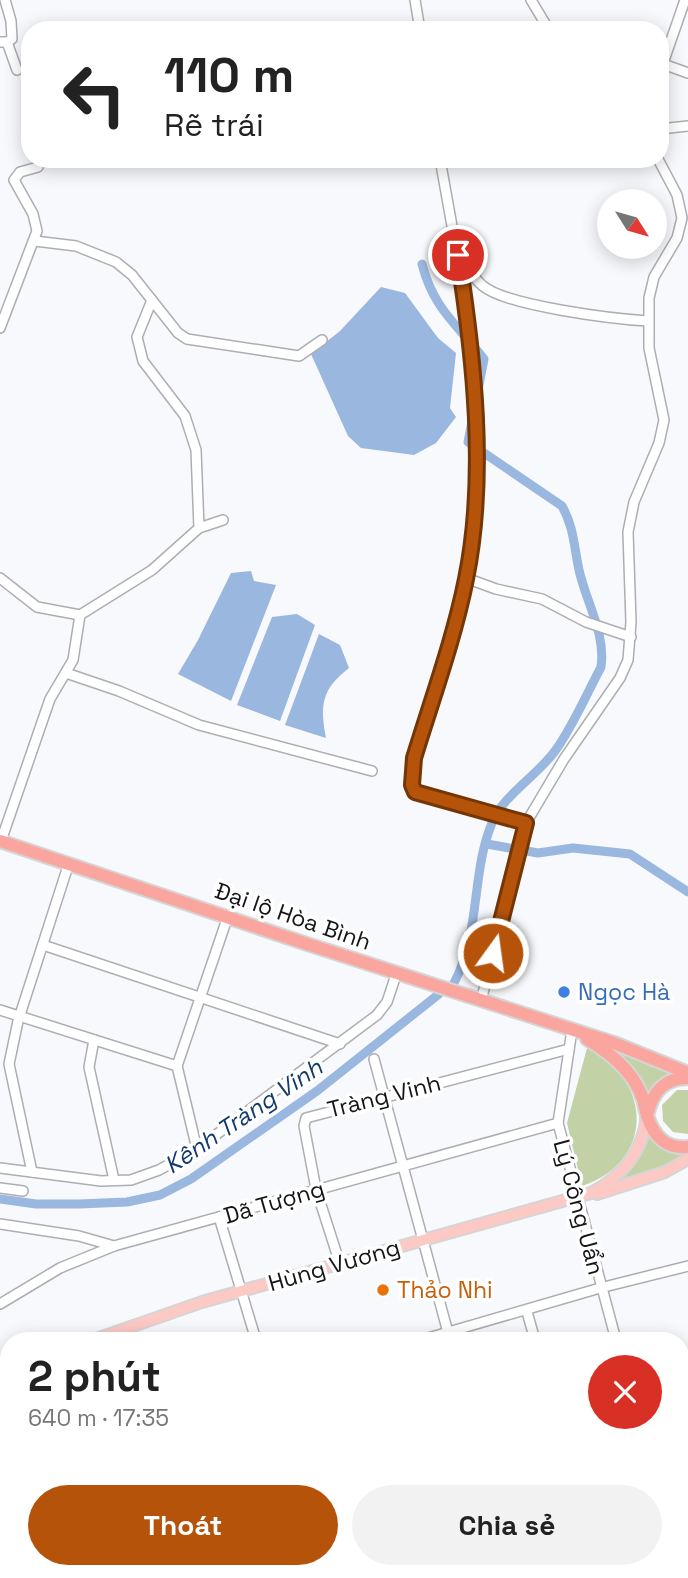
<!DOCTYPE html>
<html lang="vi">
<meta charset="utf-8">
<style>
body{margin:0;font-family:"Space Grotesk",sans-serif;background:#f2f2f2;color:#222;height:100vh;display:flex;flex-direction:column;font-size:26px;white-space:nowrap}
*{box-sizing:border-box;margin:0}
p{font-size:23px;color:#767676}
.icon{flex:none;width:38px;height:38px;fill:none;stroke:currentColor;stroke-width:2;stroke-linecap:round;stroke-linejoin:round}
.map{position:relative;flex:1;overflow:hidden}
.drawer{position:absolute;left:0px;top:1332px;width:690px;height:247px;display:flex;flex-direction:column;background:#fff;border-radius:28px 28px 0 0;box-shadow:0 4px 18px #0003}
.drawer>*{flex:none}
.banner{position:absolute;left:21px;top:21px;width:648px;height:147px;border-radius:28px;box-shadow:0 4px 18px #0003;background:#fff;color:#222;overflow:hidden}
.needle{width:46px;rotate:127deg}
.fabs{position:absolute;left:597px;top:189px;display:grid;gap:14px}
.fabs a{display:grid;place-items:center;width:70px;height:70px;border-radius:50%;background:#fff;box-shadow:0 4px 18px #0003;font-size:35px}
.pin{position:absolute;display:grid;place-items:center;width:60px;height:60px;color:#fff;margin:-30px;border:4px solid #fff;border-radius:50%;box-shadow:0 2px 7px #0007}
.me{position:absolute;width:77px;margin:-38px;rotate:14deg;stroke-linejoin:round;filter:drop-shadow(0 0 5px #0008)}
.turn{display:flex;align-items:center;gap:24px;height:147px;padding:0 28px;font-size:32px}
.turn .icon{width:91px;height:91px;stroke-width:2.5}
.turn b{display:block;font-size:49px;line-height:60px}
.round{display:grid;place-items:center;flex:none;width:74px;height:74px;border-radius:37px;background:#f2f2f2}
.headline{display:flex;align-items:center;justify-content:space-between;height:119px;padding:0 28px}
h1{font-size:42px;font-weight:600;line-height:52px}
.action{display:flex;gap:14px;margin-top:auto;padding:14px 28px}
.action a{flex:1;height:80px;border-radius:42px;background:#b45309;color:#fff;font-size:28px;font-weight:600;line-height:80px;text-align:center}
.action a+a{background:#f2f2f2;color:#222}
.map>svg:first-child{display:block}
.green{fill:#c3d2a6}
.water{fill:#99b7df}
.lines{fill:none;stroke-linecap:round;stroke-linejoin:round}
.canal{stroke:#99b7df;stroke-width:9}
.minor-casing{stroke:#adaeb1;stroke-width:12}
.major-casing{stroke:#d5d5d5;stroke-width:14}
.highway-casing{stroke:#d5d5d5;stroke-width:16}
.minor{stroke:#fff;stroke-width:9}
.major{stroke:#fdc9c5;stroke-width:10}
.highway{stroke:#fba59f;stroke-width:12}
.route-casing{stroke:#753606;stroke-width:18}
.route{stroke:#b45309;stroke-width:12}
.shop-dot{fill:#3f7fe0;stroke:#fff;stroke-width:2.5}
.food-dot{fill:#e8710a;stroke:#fff;stroke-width:2.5}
.labels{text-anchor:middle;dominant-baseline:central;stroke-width:7;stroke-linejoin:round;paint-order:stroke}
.street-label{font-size:23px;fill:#151517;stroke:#fff}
.shop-label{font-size:23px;fill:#366cbe;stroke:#fff;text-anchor:start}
.food-label{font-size:23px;fill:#c56008;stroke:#fff;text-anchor:start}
.water-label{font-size:24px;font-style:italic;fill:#123a6b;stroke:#fff}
</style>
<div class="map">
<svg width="688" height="1578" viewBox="0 0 688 1578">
<rect width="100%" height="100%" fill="#f8f9fc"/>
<g class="green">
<path d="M587,1048C653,1080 655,1162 582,1186L567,1123Z"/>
<polygon points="610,1048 676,1071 648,1094 634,1070"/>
<polygon points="677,1090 688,1090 688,1134 673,1132 663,1121 662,1105"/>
<polygon points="651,1135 669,1149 685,1154 655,1171 621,1182"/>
</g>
<g class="water">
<polygon points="381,287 405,293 438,338 456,353 450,408 456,417 436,443 414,455 361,448 348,436 311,354 340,331"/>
<polygon points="251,571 254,581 276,585 231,701 178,674 198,640 231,573"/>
<polygon points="297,614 315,625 280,721 237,705 272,617"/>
<path d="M319,634L340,645L349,668C321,690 320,705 326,738L285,725Z"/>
</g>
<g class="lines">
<g class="canal">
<path d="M422,264C434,310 457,324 484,359L468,442L562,506C574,527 574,547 579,570C586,602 606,634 601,667C586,695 573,726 555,751C537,776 503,795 492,823C471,873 481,932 454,983"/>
<polyline points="487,844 538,853 573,848 630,854 688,892"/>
<polyline points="0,1199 36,1204 79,1204 127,1202 160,1195 191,1179 317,1091 439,994"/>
</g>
<defs>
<g id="minor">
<polyline points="5,0 11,21 12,39 7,42"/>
<polyline points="415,0 420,30"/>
<polyline points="531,0 549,30"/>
<polyline points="0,42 7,42 17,70"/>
<polyline points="663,64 688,73"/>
<polyline points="660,72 685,0"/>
<polyline points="660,129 688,126"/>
<polyline points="440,159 464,293 478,466 466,578 414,758 412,785 415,792 526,823"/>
<polyline points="35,241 76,246 116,262 132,275 178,333 187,339 299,356 322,340"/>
<path d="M462,254C467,265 473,278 483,286C507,306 614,319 648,321"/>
<polyline points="152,300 137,337 143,361 185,416 196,450 199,528"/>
<polyline points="0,328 37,231 33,214 14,180 20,172 38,167 41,159"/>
<polyline points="0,578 37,607 80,615"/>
<polyline points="466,578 496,589 542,599 586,622 631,637"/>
<polyline points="66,673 119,691 199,725 372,771"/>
<polyline points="1,841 50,699 73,660 80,615 152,570 199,528 223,520"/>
<polyline points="43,945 340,1044"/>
<polyline points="481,1001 526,823 564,759 620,678 628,660 631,622 628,532 634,502 659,443 664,420 649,348 649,298 654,277 677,238 682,218 677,195 658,159"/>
<polyline points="0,1010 177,1066"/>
<polyline points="572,1030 558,1123 616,1340"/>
<polyline points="94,1040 89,1067 114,1180"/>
<polyline points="374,1059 450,1340"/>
<polyline points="197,1149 177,1066 228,916"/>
<polyline points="0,1168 101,1181 131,1180 159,1170 197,1149 377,1015 387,1002 397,972"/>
<polyline points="32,1172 9,1064 18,1021 69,863"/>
<polyline points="0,1188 23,1191"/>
<polyline points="219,1217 256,1340"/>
<polyline points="0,1224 79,1236 114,1246"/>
<polyline points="340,1264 316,1189 304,1126 306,1118 569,1049"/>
<polyline points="0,1304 60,1268 114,1246 558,1123"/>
<polyline points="527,1312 535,1340"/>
<polyline points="421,1340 600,1288 688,1266"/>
<polyline points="681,1388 688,1385"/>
<polyline points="0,1428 9,1422"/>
<polyline points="681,1474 688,1472"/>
<polyline points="0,1505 9,1498"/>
<polyline points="0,1523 9,1533"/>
<polyline points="681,1555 688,1554"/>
<polyline points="42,1570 49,1578"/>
<polyline points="180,1570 182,1578"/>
<polyline points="513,1570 516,1578"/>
<polyline points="680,1570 682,1578"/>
<polyline points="16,1578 25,1570"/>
<polyline points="55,1578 64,1570"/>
<polyline points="122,1578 131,1570"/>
<polyline points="317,1578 345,1570"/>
<polyline points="607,1578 634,1570"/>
</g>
<g id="major">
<polyline points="597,1194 665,1172 688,1159"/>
<path d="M93,1340L202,1302L591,1193C622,1177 643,1151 647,1116"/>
<polyline points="0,1399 9,1393"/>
</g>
<g id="highway">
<polyline points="0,841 304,943 614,1043 688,1073"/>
<path d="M587,1039C615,1056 641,1078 646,1112"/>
<path d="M688,1078C663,1078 652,1093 647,1116C654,1136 665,1149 688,1147"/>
</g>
</defs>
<use href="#minor" class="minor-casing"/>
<use href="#major" class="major-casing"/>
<use href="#highway" class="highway-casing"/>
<use href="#minor" class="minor"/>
<use href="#major" class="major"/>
<use href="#highway" class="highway"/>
</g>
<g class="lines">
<defs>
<path id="route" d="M458,255C474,357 487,476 466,579C454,639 432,699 414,758L412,785L415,792L526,823L493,953"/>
</defs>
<use href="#route" class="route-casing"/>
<use href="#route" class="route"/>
</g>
<circle class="shop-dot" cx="564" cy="992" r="7"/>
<circle class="food-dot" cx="383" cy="1290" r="7"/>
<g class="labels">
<g class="street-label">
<text transform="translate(293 916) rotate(19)">Đại lộ Hòa Bình</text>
<text transform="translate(384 1096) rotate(-14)">Tràng Vinh</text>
<text transform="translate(274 1202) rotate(-16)">Dã Tượng</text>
<text transform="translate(579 1207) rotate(75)">Lý Công Uẩn</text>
<text transform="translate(334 1265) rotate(-16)">Hùng Vương</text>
</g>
<g class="shop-label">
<text x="578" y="992">Ngọc Hà</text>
</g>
<g class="food-label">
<text x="397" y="1290">Thảo Nhi</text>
</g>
<g class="water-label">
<text transform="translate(243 1116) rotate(-34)">Kênh Tràng Vinh</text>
</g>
</g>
</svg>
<div class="fabs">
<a><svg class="needle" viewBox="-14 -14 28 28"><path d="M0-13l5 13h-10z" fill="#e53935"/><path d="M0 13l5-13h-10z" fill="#767676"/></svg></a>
</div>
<div class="pin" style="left:458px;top:255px;background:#d93025"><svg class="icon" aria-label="arrive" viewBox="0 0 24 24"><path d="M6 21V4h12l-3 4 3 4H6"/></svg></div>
<svg class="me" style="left:493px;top:953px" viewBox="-20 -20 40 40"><circle r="17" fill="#b45309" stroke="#fff" stroke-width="3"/><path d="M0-11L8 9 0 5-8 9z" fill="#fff"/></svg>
<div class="banner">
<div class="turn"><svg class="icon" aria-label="left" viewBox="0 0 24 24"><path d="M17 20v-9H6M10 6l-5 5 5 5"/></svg><div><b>110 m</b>Rẽ trái</div></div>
</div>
<section class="drawer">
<div class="headline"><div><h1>2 phút</h1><p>640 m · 17:35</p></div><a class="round" style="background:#d93025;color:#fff"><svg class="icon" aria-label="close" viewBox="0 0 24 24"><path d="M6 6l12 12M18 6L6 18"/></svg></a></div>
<div class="action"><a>Thoát</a><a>Chia sẻ</a></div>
</section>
</div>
